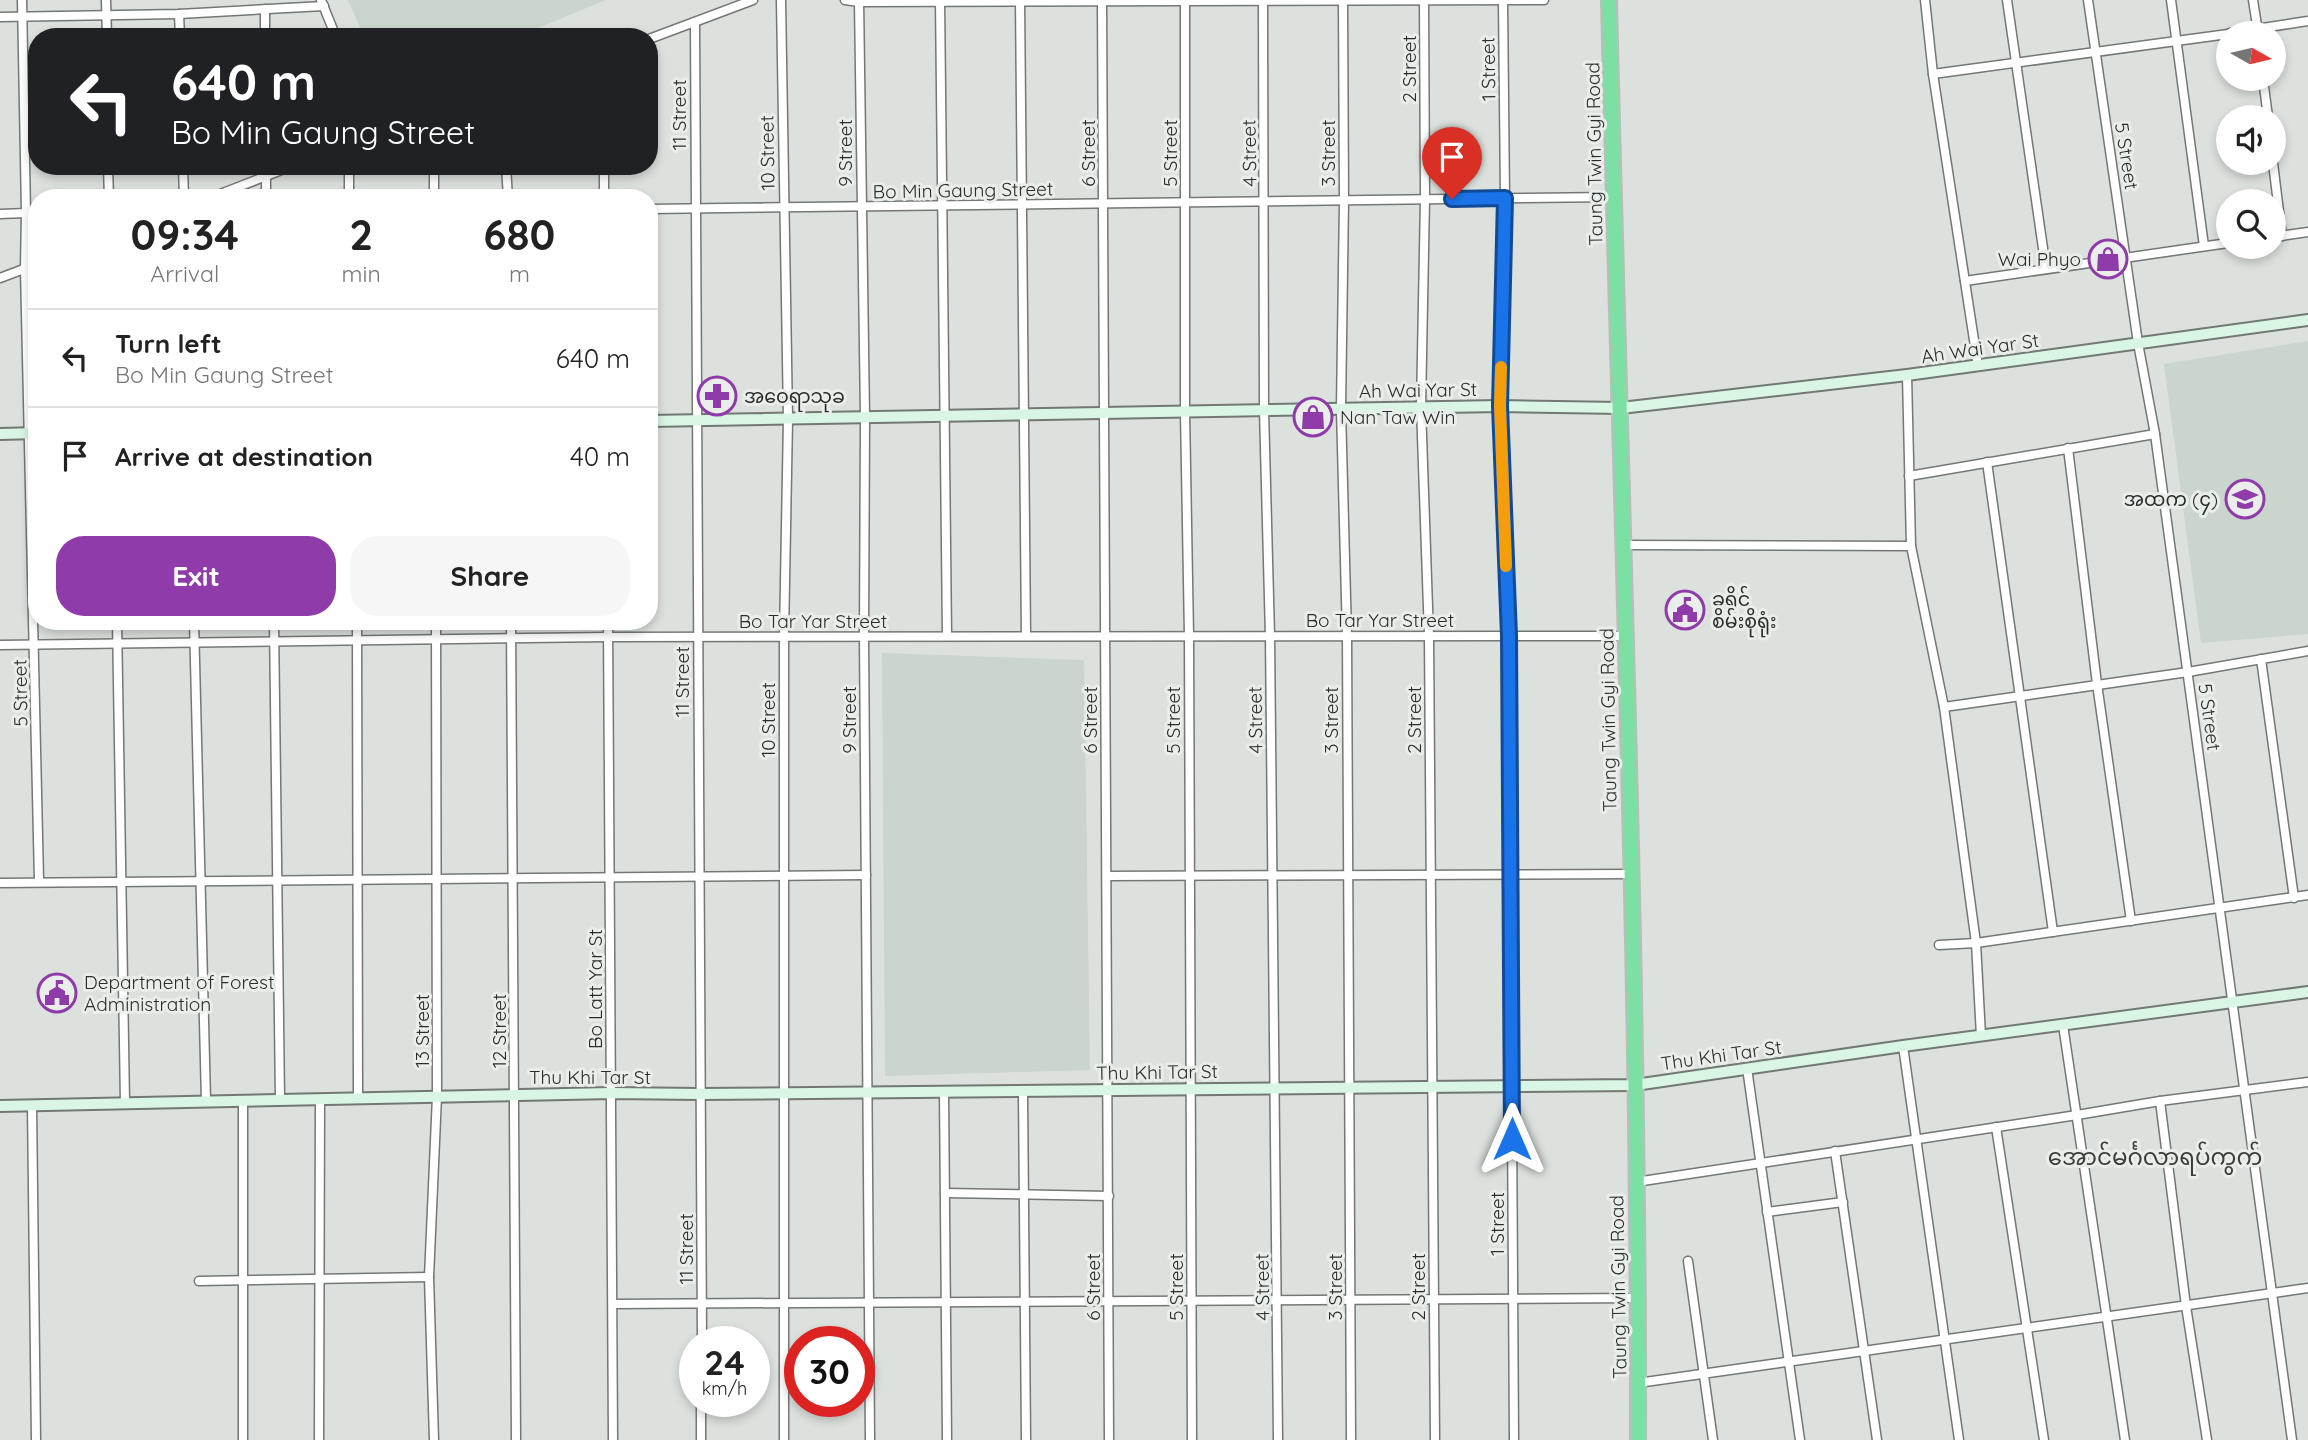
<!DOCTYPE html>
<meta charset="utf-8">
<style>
body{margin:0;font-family:Quicksand,"Noto Sans Myanmar",sans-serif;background:#f6f6f6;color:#222;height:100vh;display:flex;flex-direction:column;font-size:26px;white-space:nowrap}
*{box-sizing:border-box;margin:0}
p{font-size:23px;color:#767676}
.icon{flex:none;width:38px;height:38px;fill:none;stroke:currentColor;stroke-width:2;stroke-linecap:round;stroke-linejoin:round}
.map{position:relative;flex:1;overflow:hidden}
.details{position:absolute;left:28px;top:189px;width:630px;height:441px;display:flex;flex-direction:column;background:#fff;border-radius:28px;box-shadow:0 4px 10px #0003}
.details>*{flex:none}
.hud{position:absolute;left:28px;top:28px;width:630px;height:147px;border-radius:28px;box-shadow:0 4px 10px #0003;background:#202124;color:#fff;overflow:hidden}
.needle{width:46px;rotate:98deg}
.controls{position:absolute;left:2216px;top:21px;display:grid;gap:14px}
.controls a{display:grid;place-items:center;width:70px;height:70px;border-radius:50%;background:#fff;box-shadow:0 4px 10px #0003;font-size:35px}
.speed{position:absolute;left:679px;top:1326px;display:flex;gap:14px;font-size:35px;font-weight:700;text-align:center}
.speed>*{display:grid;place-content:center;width:91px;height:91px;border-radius:50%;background:#fff;box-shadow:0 4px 10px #0003;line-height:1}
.speed small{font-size:18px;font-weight:400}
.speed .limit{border:10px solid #d22;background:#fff;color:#111}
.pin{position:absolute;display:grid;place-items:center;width:60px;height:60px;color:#fff;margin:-72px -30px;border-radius:50% 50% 50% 0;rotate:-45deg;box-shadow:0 0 7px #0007}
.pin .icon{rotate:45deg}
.me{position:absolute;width:77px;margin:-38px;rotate:0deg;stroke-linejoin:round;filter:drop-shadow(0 0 5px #0008)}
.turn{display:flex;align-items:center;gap:24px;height:147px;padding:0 28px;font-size:32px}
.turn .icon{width:91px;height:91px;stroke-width:2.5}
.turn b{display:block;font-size:49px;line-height:60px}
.eta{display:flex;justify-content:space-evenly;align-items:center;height:119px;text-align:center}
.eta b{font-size:42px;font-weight:700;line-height:49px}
.primary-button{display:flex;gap:14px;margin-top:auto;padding:14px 28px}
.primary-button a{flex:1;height:80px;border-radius:28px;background:#8f3ba9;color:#fff;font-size:28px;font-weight:700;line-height:80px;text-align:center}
.primary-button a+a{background:#f6f6f6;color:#222}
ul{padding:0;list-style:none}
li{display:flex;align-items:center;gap:21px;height:98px;padding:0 28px;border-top:2px solid #e0e0e0}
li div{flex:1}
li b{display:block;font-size:26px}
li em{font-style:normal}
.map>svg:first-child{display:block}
.built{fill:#c9d5cd}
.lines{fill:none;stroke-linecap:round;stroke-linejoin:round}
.street-casing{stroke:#737874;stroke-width:11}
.secondary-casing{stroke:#737874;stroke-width:14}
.highway-casing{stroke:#bbbcbb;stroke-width:18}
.street{stroke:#fff;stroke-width:8}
.secondary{stroke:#d8f6e3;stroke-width:10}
.highway{stroke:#7de0a3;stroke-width:14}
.route-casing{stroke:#114b97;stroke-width:18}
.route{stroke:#1a73e8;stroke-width:12}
.slow{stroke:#f59e0b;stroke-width:12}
.labels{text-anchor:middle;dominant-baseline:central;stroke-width:6;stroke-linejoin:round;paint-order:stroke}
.street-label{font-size:19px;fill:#2b2d2c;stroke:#e9eeea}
.poi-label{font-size:19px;fill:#2b2d2c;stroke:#e9eeea;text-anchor:start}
.quarter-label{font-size:23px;fill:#3b3f3c;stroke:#e9eeea}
</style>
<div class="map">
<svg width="2308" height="1440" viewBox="0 0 2308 1440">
<rect width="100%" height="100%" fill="#dce1dd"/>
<g class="built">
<polygon points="348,0 606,0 516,37 364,37"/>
<polygon points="2308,341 2308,634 2201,643 2164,364"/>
<polygon points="882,653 1084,660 1090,1070 885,1076"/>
</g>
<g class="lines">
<defs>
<g id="street">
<polyline points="22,0 26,213 25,269 39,881"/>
<polyline points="106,0 107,37"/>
<polyline points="321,0 336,37"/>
<polyline points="781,0 788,419 784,636 784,1440"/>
<polyline points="845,0 859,2 1544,0"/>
<polyline points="859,0 865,417 864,636 870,1440"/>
<polyline points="940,0 947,636"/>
<polyline points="1020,0 1026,636"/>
<polyline points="1102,0 1109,1440"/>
<polyline points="1185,0 1185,412 1189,636 1192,1440"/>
<polyline points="1263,0 1264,410 1270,636 1278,1440"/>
<polyline points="1343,0 1344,200 1341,409 1347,636 1351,1440"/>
<polyline points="1424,0 1425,199 1421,407 1429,636 1435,1440"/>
<polyline points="1503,0 1505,198 1500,406 1509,636 1514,1440"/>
<polyline points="1925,0 1933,74 1978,366"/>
<polyline points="2007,0 2046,269"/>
<polyline points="2088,0 2138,343 2155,434 2292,1440"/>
<polyline points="2171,0 2204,246"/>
<polyline points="2253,0 2258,32"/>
<polyline points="265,9 265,37"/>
<polyline points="179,14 180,37"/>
<polyline points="0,17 179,14 324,6"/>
<polyline points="695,22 702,1342"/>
<polyline points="2230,33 2308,21"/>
<polyline points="649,39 753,0"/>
<polyline points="1933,74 2228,34"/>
<polyline points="2263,79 2268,117"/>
<polyline points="2273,163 2282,236"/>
<polyline points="108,166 109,198"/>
<polyline points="183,166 184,198"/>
<polyline points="266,166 266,198"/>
<polyline points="434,166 434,198"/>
<polyline points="506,166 508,198"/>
<polyline points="604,166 604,198"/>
<polyline points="210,198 292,166"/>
<polyline points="349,198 349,166"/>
<polyline points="649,209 1614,197"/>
<polyline points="0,214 26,213"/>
<polyline points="2273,237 2308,232"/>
<polyline points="0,278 37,264"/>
<polyline points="1965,281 2228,243"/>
<polyline points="1907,375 1911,546 1944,707 1976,943 1981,1036"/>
<polyline points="2068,448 2097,684 2131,921"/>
<polyline points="1987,462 2053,932"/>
<polyline points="1909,476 2155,434"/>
<polyline points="1624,545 1911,546"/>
<polyline points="117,621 125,1103"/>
<polyline points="194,621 206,1101"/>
<polyline points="274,621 280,1100"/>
<polyline points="357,621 358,1098"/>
<polyline points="511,621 516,1440"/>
<polyline points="608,621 613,1440"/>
<polyline points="0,645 608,637 1625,636"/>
<polyline points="2261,659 2294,898"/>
<polyline points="1944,707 2188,672 2308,651"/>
<polyline points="1107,876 1630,874"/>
<polyline points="0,883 866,875"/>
<polyline points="1939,945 1976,943 2308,895"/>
<polyline points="2063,1025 2125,1440"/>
<polyline points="1903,1046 1959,1440"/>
<polyline points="1747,1068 1800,1440"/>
<polyline points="1023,1091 1026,1440"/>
<polyline points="944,1092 947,1440"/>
<polyline points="2160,1101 2186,1306 2207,1440"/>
<polyline points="32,1105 36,1440"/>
<polyline points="1996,1127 2044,1440"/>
<polyline points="1835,1151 1877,1440"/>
<polyline points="1636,1182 2077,1115 2160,1101 2308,1082"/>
<polyline points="945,1193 1109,1196"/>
<polyline points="1767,1212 1843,1202"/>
<polyline points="1688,1261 1713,1440"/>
<polyline points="199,1281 429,1277"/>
<polyline points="613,1304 1637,1298"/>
<polyline points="1638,1383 2308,1288"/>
<polyline points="243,1440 243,1101"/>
<polyline points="319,1440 320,1099"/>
<polyline points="434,1440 429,1277 437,1096 436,621"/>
<polyline points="701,1440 701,1402"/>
</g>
<g id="secondary">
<polyline points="649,421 1500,406 1621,408 1907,375 2308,320"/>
<polyline points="0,434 37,433"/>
<polyline points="0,1106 611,1093 700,1094 1635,1085 1903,1046 2308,992"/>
</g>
<path id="highway" d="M1609,0C1620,480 1639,960 1638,1440"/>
</defs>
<use href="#street" class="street-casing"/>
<use href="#secondary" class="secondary-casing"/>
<use href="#highway" class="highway-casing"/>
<use href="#street" class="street"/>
<use href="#secondary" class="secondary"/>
<use href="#highway" class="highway"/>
</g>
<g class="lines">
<defs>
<polyline id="route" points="1452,199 1505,198 1500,406 1509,636 1512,1139"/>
</defs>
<use href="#route" class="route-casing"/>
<use href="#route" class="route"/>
<polyline class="slow" points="1501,367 1500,406 1506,566"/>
</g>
<defs>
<symbol id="shop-ring" viewBox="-11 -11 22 22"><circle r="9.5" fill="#e9eeea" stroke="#8f3ba9" stroke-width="1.5"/><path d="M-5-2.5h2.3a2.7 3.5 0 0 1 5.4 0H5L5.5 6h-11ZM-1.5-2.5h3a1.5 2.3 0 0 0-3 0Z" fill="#8f3ba9"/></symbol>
<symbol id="pharmacy-ring" viewBox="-11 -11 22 22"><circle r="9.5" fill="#e9eeea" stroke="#8f3ba9" stroke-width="1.5"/><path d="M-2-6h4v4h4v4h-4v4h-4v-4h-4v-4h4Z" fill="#8f3ba9"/></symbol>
<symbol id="school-ring" viewBox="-11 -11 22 22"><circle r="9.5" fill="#e9eeea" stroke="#8f3ba9" stroke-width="1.5"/><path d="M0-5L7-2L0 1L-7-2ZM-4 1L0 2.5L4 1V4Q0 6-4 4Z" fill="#8f3ba9"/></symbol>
<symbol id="civic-ring" viewBox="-11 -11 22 22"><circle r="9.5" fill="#e9eeea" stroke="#8f3ba9" stroke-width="1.5"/><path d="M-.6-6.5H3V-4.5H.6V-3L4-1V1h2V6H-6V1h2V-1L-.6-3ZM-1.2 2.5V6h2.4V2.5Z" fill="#8f3ba9"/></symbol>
</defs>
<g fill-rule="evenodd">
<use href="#shop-ring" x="2086" y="237" width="44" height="44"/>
<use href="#pharmacy-ring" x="695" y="374" width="44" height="44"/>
<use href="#shop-ring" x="1291" y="395" width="44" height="44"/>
<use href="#school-ring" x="2223" y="477" width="44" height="44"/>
<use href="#civic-ring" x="1663" y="588" width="44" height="44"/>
<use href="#civic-ring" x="35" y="971" width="44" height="44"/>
</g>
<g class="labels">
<g class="street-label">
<text transform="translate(1409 69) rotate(-90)">2 Street</text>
<text transform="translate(1488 69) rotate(-91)">1 Street</text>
<text transform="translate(679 115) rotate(-90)">11 Street</text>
<text transform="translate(767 153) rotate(-91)">10 Street</text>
<text transform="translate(845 153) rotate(-90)">9 Street</text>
<text transform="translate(1088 153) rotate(-90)">6 Street</text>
<text transform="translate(1170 153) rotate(-90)">5 Street</text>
<text transform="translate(1249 153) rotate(-91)">4 Street</text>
<text transform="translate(1328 153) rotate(-90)">3 Street</text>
<text transform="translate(1594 154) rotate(-91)">Taung Twin Gyi Road</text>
<text transform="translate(2127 156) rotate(81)">5 Street</text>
<text transform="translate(963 190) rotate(-1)">Bo Min Gaung Street</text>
<text transform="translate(1980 348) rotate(-8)">Ah Wai Yar St</text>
<text transform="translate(1418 390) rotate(-1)">Ah Wai Yar St</text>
<text x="1380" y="620">Bo Tar Yar Street</text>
<text x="813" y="621">Bo Tar Yar Street</text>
<text transform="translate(682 682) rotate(-90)">11 Street</text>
<text transform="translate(20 693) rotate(-91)">5 Street</text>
<text transform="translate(2210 717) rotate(82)">5 Street</text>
<text transform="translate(768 720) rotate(-90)">10 Street</text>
<text transform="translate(849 720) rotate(-90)">9 Street</text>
<text transform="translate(1090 720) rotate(-90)">6 Street</text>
<text transform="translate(1173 720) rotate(-90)">5 Street</text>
<text transform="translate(1255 720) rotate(-91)">4 Street</text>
<text transform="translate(1331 720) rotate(-90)">3 Street</text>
<text transform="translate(1414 720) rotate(-90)">2 Street</text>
<text transform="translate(1608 720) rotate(-91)">Taung Twin Gyi Road</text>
<text transform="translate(595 989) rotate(-90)">Bo Latt Yar St</text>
<text transform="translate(422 1031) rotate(-90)">13 Street</text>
<text transform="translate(499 1031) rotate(-90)">12 Street</text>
<text transform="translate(1721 1055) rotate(-8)">Thu Khi Tar St</text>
<text transform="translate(1157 1072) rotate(-1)">Thu Khi Tar St</text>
<text x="590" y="1077">Thu Khi Tar St</text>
<text transform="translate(1497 1224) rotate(-90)">1 Street</text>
<text transform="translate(686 1249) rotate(-90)">11 Street</text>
<text transform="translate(1093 1287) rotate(-90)">6 Street</text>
<text transform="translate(1176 1287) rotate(-90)">5 Street</text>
<text transform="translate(1262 1287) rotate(-91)">4 Street</text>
<text transform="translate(1335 1287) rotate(-90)">3 Street</text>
<text transform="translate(1418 1287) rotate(-90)">2 Street</text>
<text transform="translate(1618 1287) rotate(-91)">Taung Twin Gyi Road</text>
</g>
<g class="poi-label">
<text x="2081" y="259" text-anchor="end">Wai Phyo</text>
<text x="744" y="396">အဝေရာသုခ</text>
<text x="1340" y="417">Nan Taw Win</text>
<text x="2218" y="499" text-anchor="end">အထက (၄)</text>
<text x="1712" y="599">ခရိုင်<tspan x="1712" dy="22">စိမ်းစိုရုံး</tspan></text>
<text x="84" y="982">Department of Forest<tspan x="84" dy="22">Administration</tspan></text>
</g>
<g class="quarter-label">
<text x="2155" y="1156">အောင်မင်္ဂလာရပ်ကွက်</text>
</g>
</g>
</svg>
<div class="controls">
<a><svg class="needle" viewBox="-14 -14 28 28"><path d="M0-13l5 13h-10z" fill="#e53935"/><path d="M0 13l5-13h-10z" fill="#767676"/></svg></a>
<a><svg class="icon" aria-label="sound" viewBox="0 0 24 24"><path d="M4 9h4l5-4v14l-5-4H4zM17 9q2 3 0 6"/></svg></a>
<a><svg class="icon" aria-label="search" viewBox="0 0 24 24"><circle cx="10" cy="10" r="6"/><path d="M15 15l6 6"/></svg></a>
</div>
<div class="speed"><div>24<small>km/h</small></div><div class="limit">30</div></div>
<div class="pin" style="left:1452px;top:199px;background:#d93025"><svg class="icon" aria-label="arrive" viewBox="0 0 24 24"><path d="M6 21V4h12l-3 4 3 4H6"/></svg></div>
<svg class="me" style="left:1512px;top:1139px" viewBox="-20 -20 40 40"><path d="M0-17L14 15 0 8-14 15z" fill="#1a73e8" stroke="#fff" stroke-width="4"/></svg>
<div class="hud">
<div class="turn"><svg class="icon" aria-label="left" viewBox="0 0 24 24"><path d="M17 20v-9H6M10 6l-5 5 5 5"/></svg><div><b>640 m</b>Bo Min Gaung Street</div></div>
</div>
<section class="details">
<div class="eta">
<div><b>09:34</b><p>Arrival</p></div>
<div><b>2</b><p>min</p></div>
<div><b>680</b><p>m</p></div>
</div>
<ul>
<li><svg class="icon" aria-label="left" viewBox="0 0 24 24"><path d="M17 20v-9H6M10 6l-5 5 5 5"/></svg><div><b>Turn left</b><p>Bo Min Gaung Street</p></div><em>640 m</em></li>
<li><svg class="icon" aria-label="arrive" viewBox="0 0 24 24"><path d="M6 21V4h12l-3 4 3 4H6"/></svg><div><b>Arrive at destination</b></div><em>40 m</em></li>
</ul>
<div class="primary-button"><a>Exit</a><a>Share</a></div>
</section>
</div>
